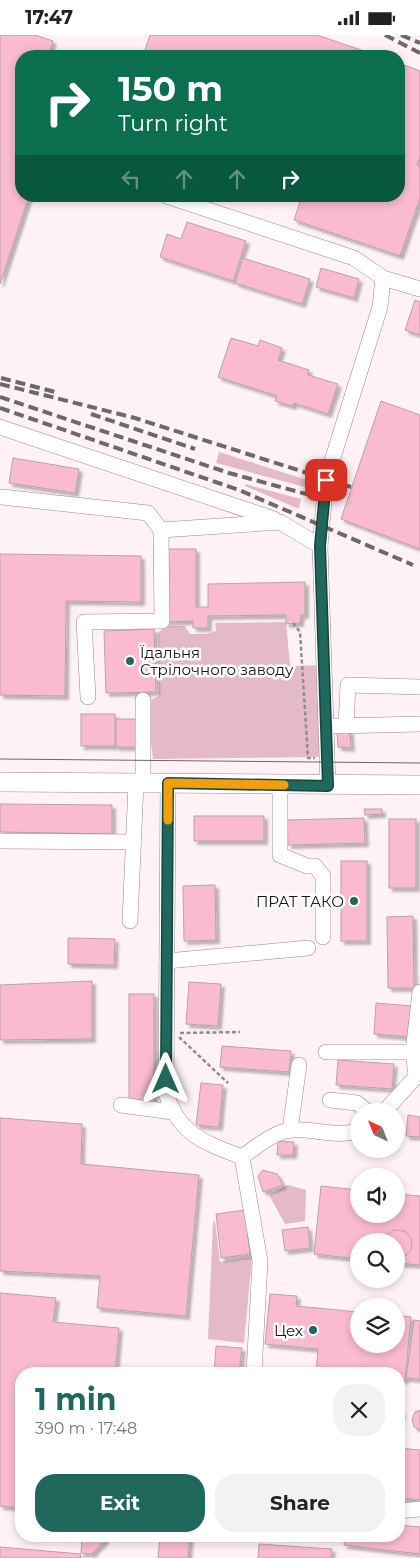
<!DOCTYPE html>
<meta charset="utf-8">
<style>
body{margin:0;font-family:Montserrat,sans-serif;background:#f2f2f2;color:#222;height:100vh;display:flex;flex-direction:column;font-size:19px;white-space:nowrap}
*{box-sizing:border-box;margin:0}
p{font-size:16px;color:#767676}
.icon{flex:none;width:28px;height:28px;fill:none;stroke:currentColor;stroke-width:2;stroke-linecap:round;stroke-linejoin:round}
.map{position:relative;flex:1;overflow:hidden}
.sheet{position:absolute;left:15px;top:1332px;width:390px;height:175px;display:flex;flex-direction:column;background:#fff;border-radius:20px;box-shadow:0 2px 8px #0003}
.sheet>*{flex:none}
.hud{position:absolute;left:15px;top:15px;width:390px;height:152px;border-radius:20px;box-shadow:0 2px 8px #0003;background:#0b6e4f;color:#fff;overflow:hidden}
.needle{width:32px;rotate:317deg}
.buttons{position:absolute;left:350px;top:1068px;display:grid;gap:10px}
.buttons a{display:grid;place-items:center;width:55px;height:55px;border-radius:50%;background:#fff;box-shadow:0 2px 8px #0003;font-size:25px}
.pin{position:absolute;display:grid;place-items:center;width:42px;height:42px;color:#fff;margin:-21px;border-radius:10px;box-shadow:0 2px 8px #0006}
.me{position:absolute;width:55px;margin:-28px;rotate:0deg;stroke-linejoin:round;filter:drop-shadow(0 0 4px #0008)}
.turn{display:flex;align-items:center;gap:18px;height:105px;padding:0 20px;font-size:22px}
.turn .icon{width:65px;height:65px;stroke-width:2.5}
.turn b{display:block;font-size:35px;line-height:42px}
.lanes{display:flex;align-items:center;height:48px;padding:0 20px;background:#0003;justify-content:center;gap:25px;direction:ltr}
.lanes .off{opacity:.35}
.round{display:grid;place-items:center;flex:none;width:52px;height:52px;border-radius:20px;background:#f2f2f2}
.head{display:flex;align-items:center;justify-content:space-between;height:85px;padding:0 20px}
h1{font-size:30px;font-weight:700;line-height:38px;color:#21685c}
.primary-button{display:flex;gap:10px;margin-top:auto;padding:10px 20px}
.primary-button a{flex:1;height:58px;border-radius:20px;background:#21685c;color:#fff;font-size:20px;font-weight:700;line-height:58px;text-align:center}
.primary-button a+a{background:#f2f2f2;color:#222}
.status{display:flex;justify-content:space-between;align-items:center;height:35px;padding:0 25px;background:#fff;direction:ltr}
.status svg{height:14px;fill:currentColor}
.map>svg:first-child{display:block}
.green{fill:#e4bac8}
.building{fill:#fabacf;stroke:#b6a3a9;filter:url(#shadow)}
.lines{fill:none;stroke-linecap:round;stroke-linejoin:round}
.minor-casing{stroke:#99868c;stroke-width:16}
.major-casing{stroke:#99868c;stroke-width:20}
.path{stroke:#958b8e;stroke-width:2.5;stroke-dasharray:4 2.5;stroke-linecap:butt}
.minor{stroke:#fff;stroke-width:15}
.major{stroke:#fff;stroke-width:19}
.tram{stroke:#706769;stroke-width:1}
.rail{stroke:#706769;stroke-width:4;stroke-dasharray:10 5;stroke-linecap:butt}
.route-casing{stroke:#15443c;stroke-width:12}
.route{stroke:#21685c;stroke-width:9}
.slow{stroke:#f59e0b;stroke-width:9}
.poi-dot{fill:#21685c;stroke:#fff;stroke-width:2}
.labels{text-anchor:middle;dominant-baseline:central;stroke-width:5;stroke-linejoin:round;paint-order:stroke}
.poi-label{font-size:15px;fill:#191214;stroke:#fff;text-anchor:end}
</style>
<div class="status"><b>17:47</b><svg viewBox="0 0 49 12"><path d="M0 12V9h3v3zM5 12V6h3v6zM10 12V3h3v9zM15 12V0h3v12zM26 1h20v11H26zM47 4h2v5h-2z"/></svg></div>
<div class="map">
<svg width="420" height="1523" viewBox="0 0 420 1523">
<defs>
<filter id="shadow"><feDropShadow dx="3.5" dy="3.5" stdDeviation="1" flood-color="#0004"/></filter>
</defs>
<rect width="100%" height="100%" fill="#fff2f6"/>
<g class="green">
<polygon points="219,417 307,445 305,452 216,428"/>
<polygon points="245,449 301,464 299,474 245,451"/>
<polygon points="286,587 290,631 320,630 320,722 153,724 146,667 159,661 158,598 165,591 185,591 190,599 206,599 216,596 215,588"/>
<polygon points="288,1150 306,1155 305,1186 285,1189 269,1160"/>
<polygon points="215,1186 220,1227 252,1222 244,1308 208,1304 213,1187"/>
</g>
<g class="building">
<polygon points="0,0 35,0 53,6 48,21 21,21 21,161 29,161 0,249"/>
<polygon points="150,0 317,0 379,21 143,21"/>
<polygon points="399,28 420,36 420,121 417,130 420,131 420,163 400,221 294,185 302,161 399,161"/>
<polygon points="187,187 246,206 233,246 160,222 167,199 181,204"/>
<polygon points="243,223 310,244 302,269 235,248"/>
<polygon points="321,233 359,244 354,263 316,252"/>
<polygon points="415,265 420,267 420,300 405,295"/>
<polygon points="231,303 258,311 260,305 282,313 278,325 309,335 308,340 338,349 328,379 294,368 292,371 275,366 277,361 218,342"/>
<polygon points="381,366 420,380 420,514 341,484"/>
<polygon points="13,423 79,434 75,458 9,448"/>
<polygon points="164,514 196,514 196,572 208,572 208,549 305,547 305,580 301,580 300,588 286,589 286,580 208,581 208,593 193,593 193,586 165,587"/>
<polygon points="0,519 141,521 141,567 66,566 65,661 0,660"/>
<polygon points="154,594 156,657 106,658 104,596"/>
<rect x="81" y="679" width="34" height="32"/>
<polygon points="116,684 139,684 138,712 116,712"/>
<polygon points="350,696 351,713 338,712 337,697"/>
<polygon points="0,769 112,770 112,799 0,797"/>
<polygon points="364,774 382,774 382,779 365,780"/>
<rect x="194" y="781" width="70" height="25"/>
<polygon points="364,783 365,808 288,810 287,785"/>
<rect x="389" y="784" width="27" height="69"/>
<rect x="341" y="826" width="26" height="80"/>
<polygon points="215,850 216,905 184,906 183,851"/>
<polygon points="413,881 414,953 388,953 387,882"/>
<polygon points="68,903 115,904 114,930 68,929"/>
<polygon points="92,946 92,1004 0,1005 0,950"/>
<polygon points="189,947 221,949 218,991 186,989"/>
<rect x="129" y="959" width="25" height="108"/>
<polygon points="376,968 412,971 409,1002 374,999"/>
<polygon points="222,1011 291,1016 289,1037 220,1032"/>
<polygon points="338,1025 394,1029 392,1054 336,1050"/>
<polygon points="201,1048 223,1050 219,1092 196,1090"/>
<polygon points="408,1080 420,1082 420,1102 406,1101"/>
<polygon points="0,1083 82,1089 81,1129 199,1140 186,1281 97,1273 100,1241 0,1236"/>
<polygon points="278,1106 294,1107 293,1120 277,1120"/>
<polygon points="263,1135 277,1139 283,1150 263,1157 258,1141"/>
<polygon points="321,1151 359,1155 359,1179 396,1179 396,1159 420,1161 420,1230 396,1228 396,1206 359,1206 359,1224 314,1219"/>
<polygon points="245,1175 250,1219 221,1223 216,1179"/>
<polygon points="308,1192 310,1213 285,1216 282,1195"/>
<polygon points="394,1195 405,1196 412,1205 411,1215 403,1223 396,1224 396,1206 383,1206 385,1201"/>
<polygon points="0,1258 56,1263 53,1287 119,1293 115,1339 21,1339 21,1473 0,1471"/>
<polygon points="270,1259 297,1261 296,1271 359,1277 359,1309 396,1309 396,1280 411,1282 405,1345 399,1345 399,1339 316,1339 318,1314 265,1309"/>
<polygon points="414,1285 420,1286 420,1344 406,1343"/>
<polygon points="216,1311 242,1313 239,1339 214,1339"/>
<polygon points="399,1370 402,1379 399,1386"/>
<polygon points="420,1375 420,1395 414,1392 412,1384 415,1377"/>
<polygon points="399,1413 420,1415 420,1465 399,1463"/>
<polygon points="399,1490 420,1492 420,1519 344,1510 345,1501 399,1501"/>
<polygon points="82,1501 106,1501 105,1505 92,1519 81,1518"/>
<polygon points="160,1501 190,1501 188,1523 158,1523"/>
<polygon points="259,1509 332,1514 331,1523 258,1523"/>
<polygon points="0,1512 81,1519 80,1523 0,1523"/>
</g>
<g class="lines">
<defs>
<g id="minor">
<polyline points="166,161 354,223 383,243 380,272 326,445 320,511 328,751"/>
<polyline points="383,243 420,254"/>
<polyline points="0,392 274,484"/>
<polyline points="2,462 148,478 161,495"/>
<polyline points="88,662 84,587 162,586 161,495 280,487 320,511"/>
<polyline points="336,691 420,689"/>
<polyline points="346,691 348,650 420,652"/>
<polyline points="143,748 143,665"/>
<path d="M168,748L166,1058C179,1100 204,1107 242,1122C255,1113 267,1102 282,1097C306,1089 334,1105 359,1095"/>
<polyline points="280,750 280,820 307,831 315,831 323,841 323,902"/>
<polyline points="0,806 133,807"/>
<polyline points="130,886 136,748"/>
<polyline points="167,926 308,913"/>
<polyline points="326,1017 413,1017"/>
<polyline points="416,1040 413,1017 420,957"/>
<polyline points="330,1065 357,1068 367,1076"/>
<polyline points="121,1070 172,1077"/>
<polyline points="385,1076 420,1037"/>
<polyline points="290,1095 299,1030"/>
<polyline points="242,1122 260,1226 254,1339"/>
<polyline points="399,1476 420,1474"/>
</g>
<polyline id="major" points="0,747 420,750"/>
</defs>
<use href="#minor" class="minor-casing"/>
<use href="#major" class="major-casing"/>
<g class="path">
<polyline points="293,588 300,597 308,723 315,723"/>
<polyline points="180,998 240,997"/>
<polyline points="179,1002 228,1048"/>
</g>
<use href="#minor" class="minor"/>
<use href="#major" class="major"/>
<polyline class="tram" points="0,724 420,728"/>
<g class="rail">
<polyline points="385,0 420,18"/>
<polyline points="401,0 420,8"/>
<polyline points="1,343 59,358"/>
<polyline points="0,349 135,383 351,452"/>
<polyline points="0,362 229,438 310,460"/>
<polyline points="0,373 239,455 413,530"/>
<polyline points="91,379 195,414"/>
</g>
</g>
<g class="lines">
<defs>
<polyline id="route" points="166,1044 168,748 328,751 320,511 326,445"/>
</defs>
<use href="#route" class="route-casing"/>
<use href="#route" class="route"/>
<polyline class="slow" points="168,785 168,748 284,750"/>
</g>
<g class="poi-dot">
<circle cx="130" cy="626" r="5"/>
<circle cx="354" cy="866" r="5"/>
<circle cx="313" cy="1295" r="5"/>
</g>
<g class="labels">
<g class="poi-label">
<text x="140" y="617" text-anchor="start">Їдальня<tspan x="140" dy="17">Стрілочного заводу</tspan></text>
<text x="344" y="866">ПРАТ ТАКО</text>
<text x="303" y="1295">Цех</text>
</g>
</g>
</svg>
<div class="buttons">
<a><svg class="needle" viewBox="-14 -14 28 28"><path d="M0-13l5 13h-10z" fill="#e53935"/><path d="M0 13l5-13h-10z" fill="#767676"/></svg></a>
<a><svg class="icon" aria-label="sound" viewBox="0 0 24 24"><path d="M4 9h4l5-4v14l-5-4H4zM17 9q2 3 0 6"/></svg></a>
<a><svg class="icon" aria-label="search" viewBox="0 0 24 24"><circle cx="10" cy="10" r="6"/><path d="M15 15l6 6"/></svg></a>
<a><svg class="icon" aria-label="layers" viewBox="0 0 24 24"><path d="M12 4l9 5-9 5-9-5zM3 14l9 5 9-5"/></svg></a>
</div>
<div class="pin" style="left:326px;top:445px;background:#d93025"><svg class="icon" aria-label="arrive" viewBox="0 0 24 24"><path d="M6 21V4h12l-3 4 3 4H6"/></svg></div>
<svg class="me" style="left:166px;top:1044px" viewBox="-20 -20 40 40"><path d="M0-17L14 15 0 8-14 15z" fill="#21685c" stroke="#fff" stroke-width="4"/></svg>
<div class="hud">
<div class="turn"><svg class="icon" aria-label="right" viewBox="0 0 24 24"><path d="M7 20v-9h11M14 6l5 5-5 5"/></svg><div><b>150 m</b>Turn right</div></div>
<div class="lanes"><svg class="icon off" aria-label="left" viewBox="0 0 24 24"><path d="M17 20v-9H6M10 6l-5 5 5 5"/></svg><svg class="icon off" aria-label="ahead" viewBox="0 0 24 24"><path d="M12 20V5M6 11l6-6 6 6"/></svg><svg class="icon off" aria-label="ahead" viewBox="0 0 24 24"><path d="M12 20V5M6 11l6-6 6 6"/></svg><svg class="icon" aria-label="right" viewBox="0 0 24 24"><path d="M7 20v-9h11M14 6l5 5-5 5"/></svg></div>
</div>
<section class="sheet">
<div class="head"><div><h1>1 min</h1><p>390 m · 17:48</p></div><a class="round"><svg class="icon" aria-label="close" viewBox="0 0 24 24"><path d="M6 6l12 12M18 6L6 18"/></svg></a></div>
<div class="primary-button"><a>Exit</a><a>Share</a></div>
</section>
</div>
